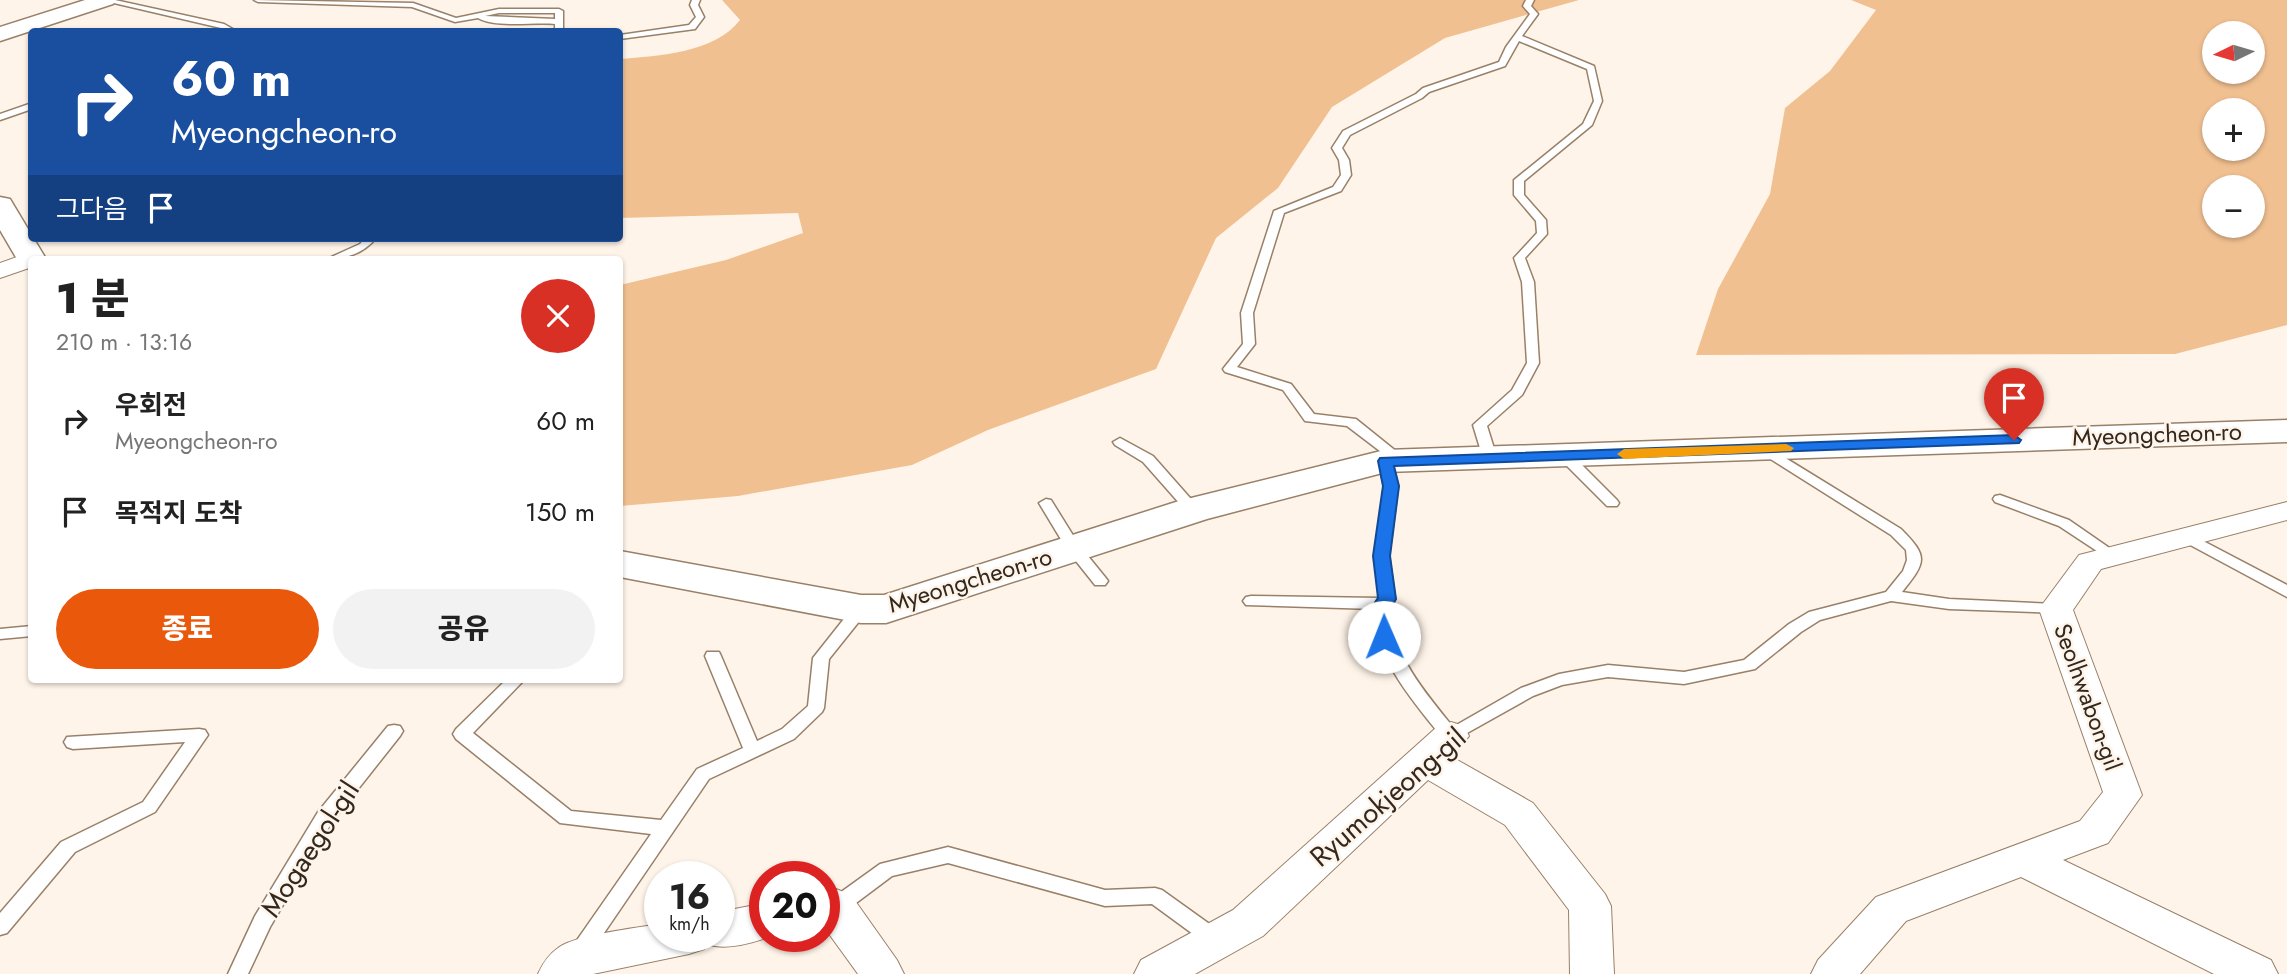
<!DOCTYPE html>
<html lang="ko">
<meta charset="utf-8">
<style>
body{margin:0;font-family:Jost,"Noto Sans KR",sans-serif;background:#f2f2f2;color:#222;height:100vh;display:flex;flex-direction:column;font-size:26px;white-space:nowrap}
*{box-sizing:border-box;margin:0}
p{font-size:23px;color:#767676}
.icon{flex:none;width:38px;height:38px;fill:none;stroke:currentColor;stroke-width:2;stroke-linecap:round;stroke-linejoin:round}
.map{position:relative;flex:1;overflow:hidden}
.panel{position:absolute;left:28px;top:256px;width:595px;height:427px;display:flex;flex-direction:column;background:#fff;border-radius:7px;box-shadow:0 2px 5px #0004}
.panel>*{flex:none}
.guide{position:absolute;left:28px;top:28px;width:595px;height:214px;border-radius:7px;box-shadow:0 2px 5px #0004;background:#1a4fa0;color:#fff;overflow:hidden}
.needle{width:46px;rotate:265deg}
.controls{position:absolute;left:2202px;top:21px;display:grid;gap:14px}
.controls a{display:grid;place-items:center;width:63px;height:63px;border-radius:50%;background:#fff;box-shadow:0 2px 5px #0004;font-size:35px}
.speed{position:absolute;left:644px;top:861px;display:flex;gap:14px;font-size:35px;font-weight:700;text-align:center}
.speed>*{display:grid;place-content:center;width:91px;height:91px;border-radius:50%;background:#fff;box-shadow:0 2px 5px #0004;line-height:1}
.speed small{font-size:18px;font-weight:400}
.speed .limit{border:10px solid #d22;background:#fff;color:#111}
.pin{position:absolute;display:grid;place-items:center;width:60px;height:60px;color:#fff;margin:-72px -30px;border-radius:50% 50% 50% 0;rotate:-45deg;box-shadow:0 0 7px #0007}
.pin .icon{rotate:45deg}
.me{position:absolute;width:77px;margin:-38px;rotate:359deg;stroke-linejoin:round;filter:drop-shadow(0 0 5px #0008)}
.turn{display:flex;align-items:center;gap:24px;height:147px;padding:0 28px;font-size:32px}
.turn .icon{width:91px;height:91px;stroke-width:2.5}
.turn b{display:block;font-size:49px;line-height:60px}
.then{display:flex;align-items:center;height:66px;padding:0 28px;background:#0003;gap:14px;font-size:26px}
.round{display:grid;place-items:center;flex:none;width:74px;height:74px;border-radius:37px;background:#f2f2f2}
.summary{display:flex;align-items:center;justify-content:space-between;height:119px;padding:0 28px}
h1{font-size:42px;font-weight:800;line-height:52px}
.cta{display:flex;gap:14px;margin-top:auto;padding:14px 28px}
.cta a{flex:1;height:80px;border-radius:42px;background:#ea580c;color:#fff;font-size:28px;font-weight:800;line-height:80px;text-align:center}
.cta a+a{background:#f2f2f2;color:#222}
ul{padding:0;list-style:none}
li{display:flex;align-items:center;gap:21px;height:91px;padding:0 28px}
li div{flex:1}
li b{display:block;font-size:26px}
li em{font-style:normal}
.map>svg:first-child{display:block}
.green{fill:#f1c091;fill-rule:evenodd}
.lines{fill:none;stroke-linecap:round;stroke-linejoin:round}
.lane-casing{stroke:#998068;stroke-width:3}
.street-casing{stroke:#998068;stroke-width:2}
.secondary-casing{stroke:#998068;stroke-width:3}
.lane{fill:#fff;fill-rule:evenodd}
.street{fill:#fff;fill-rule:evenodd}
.secondary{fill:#fff;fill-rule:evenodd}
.route{fill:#1a73e8;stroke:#114b97;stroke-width:2}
.slow{fill:#f59e0b}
.labels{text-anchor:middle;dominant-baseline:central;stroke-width:5;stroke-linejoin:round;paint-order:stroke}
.street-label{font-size:24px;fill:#32281e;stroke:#fff4e9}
.near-street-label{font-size:28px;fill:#32281e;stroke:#fff4e9}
</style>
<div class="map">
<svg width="2287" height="974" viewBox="0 0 2287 974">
<rect width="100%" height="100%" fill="#fff4e9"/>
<g class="green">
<path d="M722,0H1579L1445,38L1332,107L1278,188L1216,238L1156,369L988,430L912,465L738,496L620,506V285L726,260L803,233L798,213L620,218V59C658,56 715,53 740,20Z"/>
<path d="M1851,0H2287V325L2175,354L1696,355L1718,289L1770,194L1785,108L1830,71L1876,10ZM2214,33H2252V72H2214ZM2214,110H2252V149H2214ZM2214,187H2252V226H2214Z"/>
</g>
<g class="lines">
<defs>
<g id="lane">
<polygon points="101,0 115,0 224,24 238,32 228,32 221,28"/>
<path d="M254,0L413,3L456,18L499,9H559L563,11V32H555V24C534,22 494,28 478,18L455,22L412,7L258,2ZM499,13H555V19L485,16Z"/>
<polygon points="692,0 700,0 698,5 704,17 695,29 620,39 620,35 689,25 696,17 690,5"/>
<path d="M1526,0H1534L1531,6L1538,14L1522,36L1594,66L1602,101L1592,125L1524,181V195L1546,220L1547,234L1525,258L1534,282L1539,363L1522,395L1487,426L1497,458L1495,461H1485L1483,458L1473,425L1512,390L1527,363L1522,282L1514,258L1537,233L1536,221L1514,195V180L1583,124L1594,101L1587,69L1519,41L1505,66L1429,92L1422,98L1350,135L1342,148L1349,160L1351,175L1341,191L1284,213L1253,313L1255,344L1237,367L1291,384L1314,414L1356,419L1407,460L1400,464L1391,459L1398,486L1389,556L1395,599L1390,605C1392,655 1423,690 1453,727L1521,688L1559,674L1608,665L1684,672L1744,660L1789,624L1809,612L1886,592L1903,571L1907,560L1906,550L1891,535L1761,453L1759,450L1761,447L1766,446L1901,529C1929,557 1926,562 1902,592L1949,599L2056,604L2062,605L2064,609L2062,613L1949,609L1891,601L1820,620L1801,632L1755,669L1684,684L1608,677L1562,685L1533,696L1451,742L1445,741C1414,702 1376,661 1374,609L1246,605L1243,601L1246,597L1251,596L1379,598L1375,556L1384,486L1378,461L1380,458H1389L1347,426L1305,421L1283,390L1225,372L1223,369L1243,344L1241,313L1274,211L1333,187L1341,175L1339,160L1332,148L1343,131L1416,94L1423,88L1499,62L1506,47L1530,14L1523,6Z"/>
<polygon points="32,103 32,109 0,120 0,114"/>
<path d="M365,238H376C364,253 346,259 327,259L360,244Z"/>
<polygon points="1120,438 1153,456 1198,507 1200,510 1198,513 1188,513 1143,462 1115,445 1113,442"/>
<polygon points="1565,452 1570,453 1617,500 1619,503 1617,506 1607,506 1560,459 1558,456"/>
<polygon points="2000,495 2069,520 2121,556 2114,561 2109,559 2059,526 1995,502 1993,499 1995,496"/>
<polygon points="1046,499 1051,500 1079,545 1105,577 1108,581 1105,585 1095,585 1068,551 1039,503"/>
<polygon points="2186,532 2287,585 2287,597 2181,540 2179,537"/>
<polygon points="861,604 867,605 869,609 829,659 824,708 822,712 794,739 709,779 589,955 582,958 575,955 572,949 575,943 651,834 560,823 456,739 453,734 456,729 507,679 525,679 473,733 571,811 661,820 697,769 743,748 705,656 707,652 719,652 721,656 757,741 782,729 808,706 813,658 855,605"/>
<polygon points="32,626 32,636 0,639 0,629"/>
<polygon points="394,725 400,726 403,731 400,736 332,822 270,927 248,974 228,974 255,916 318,812 388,726"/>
<polygon points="199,729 205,730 208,735 155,812 75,852 7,933 0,935 0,913 61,842 143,802 185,742 73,749 67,747 64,742 67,737"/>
<polygon points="948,847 1105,890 1155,888 1162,890 1222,933 1225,939 1222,945 1215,948 1208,945 1152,904 1105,906 948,863 892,876 844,912 837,914 830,912 827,906 830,900 880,864"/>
</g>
<g id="street">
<polygon points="31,252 39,254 43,259 32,259 32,267 0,278 0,263"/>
<polygon points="2287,502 2287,520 2101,569 2073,610 2142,795 2108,843 2063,860 2271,960 2278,974 2214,974 2021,877 1906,921 1860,974 1811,974 1818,960 1876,897 2080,821 2103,792 2039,609 2079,555"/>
<polygon points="1451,722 1464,726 1469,736 1452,757 1533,803 1605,894 1611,906 1614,974 1570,974 1569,910 1505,825 1428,780 1263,936 1195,974 1134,974 1141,960 1233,910 1438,726"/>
<polygon points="836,889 851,895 897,960 904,974 858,974 824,927 824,891"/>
<path d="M765,903V936H772C753,943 726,951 707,944L704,949L689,954L593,974H538C543,963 548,955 558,948C574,935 637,928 660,924V936H719V912Z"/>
</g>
<g id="secondary">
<polygon points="85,0 116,0 113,4 0,41 0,27"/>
<polygon points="0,197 10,199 46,259 32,259 32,269 21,266 0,230"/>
<polygon points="2287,420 2287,442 1386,472 1207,519 886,623 861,623 620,577 620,551 861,595 884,595 1179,501 1385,450"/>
</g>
</defs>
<use href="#lane" class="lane-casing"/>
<use href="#street" class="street-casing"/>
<use href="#secondary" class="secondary-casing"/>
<use href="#lane" class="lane"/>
<use href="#street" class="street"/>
<use href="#secondary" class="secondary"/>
</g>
<path class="route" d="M2014,435L2021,440L2019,443L1394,466L1399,486L1390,556L1396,599C1388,612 1391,623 1393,637L1391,641H1378C1371,628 1369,609 1378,598L1373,556L1383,486L1378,461L1380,458Z"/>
<polygon class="slow" points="1786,444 1794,448 1791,451 1624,459 1617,454 1624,449"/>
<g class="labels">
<g class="street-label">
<text transform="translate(2157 434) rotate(-2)">Myeongcheon-ro</text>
<text transform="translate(970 580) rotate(-17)">Myeongcheon-ro</text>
<text transform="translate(2088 697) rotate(70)">Seolhwabon-gil</text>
</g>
<g class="near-street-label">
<text transform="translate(1388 797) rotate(-41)">Ryumokjeong-gil</text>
<text transform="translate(310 849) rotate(-57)">Mogaegol-gil</text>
</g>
</g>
</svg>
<div class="controls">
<a><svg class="needle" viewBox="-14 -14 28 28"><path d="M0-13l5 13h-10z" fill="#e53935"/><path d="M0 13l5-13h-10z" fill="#767676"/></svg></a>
<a>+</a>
<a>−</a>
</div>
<div class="speed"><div>16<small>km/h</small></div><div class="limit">20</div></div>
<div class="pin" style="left:2014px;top:440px;background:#d93025"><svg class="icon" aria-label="arrive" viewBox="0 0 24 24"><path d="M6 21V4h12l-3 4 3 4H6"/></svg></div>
<svg class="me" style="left:1384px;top:637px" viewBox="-20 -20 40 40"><circle r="19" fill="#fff"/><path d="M0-13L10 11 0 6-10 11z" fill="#1a73e8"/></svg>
<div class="guide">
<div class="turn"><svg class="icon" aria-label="right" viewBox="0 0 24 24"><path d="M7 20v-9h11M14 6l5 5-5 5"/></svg><div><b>60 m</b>Myeongcheon-ro</div></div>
<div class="then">그다음<svg class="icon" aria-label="arrive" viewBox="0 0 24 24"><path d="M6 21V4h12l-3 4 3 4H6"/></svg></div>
</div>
<section class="panel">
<div class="summary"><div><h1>1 분</h1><p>210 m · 13:16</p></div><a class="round" style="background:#d93025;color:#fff"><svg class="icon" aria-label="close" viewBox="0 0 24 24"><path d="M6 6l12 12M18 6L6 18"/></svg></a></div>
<ul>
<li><svg class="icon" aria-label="right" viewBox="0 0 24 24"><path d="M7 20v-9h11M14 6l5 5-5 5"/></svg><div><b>우회전</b><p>Myeongcheon-ro</p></div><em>60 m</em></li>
<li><svg class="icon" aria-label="arrive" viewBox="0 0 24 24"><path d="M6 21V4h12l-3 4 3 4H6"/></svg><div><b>목적지 도착</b></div><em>150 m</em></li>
</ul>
<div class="cta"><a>종료</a><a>공유</a></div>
</section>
</div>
